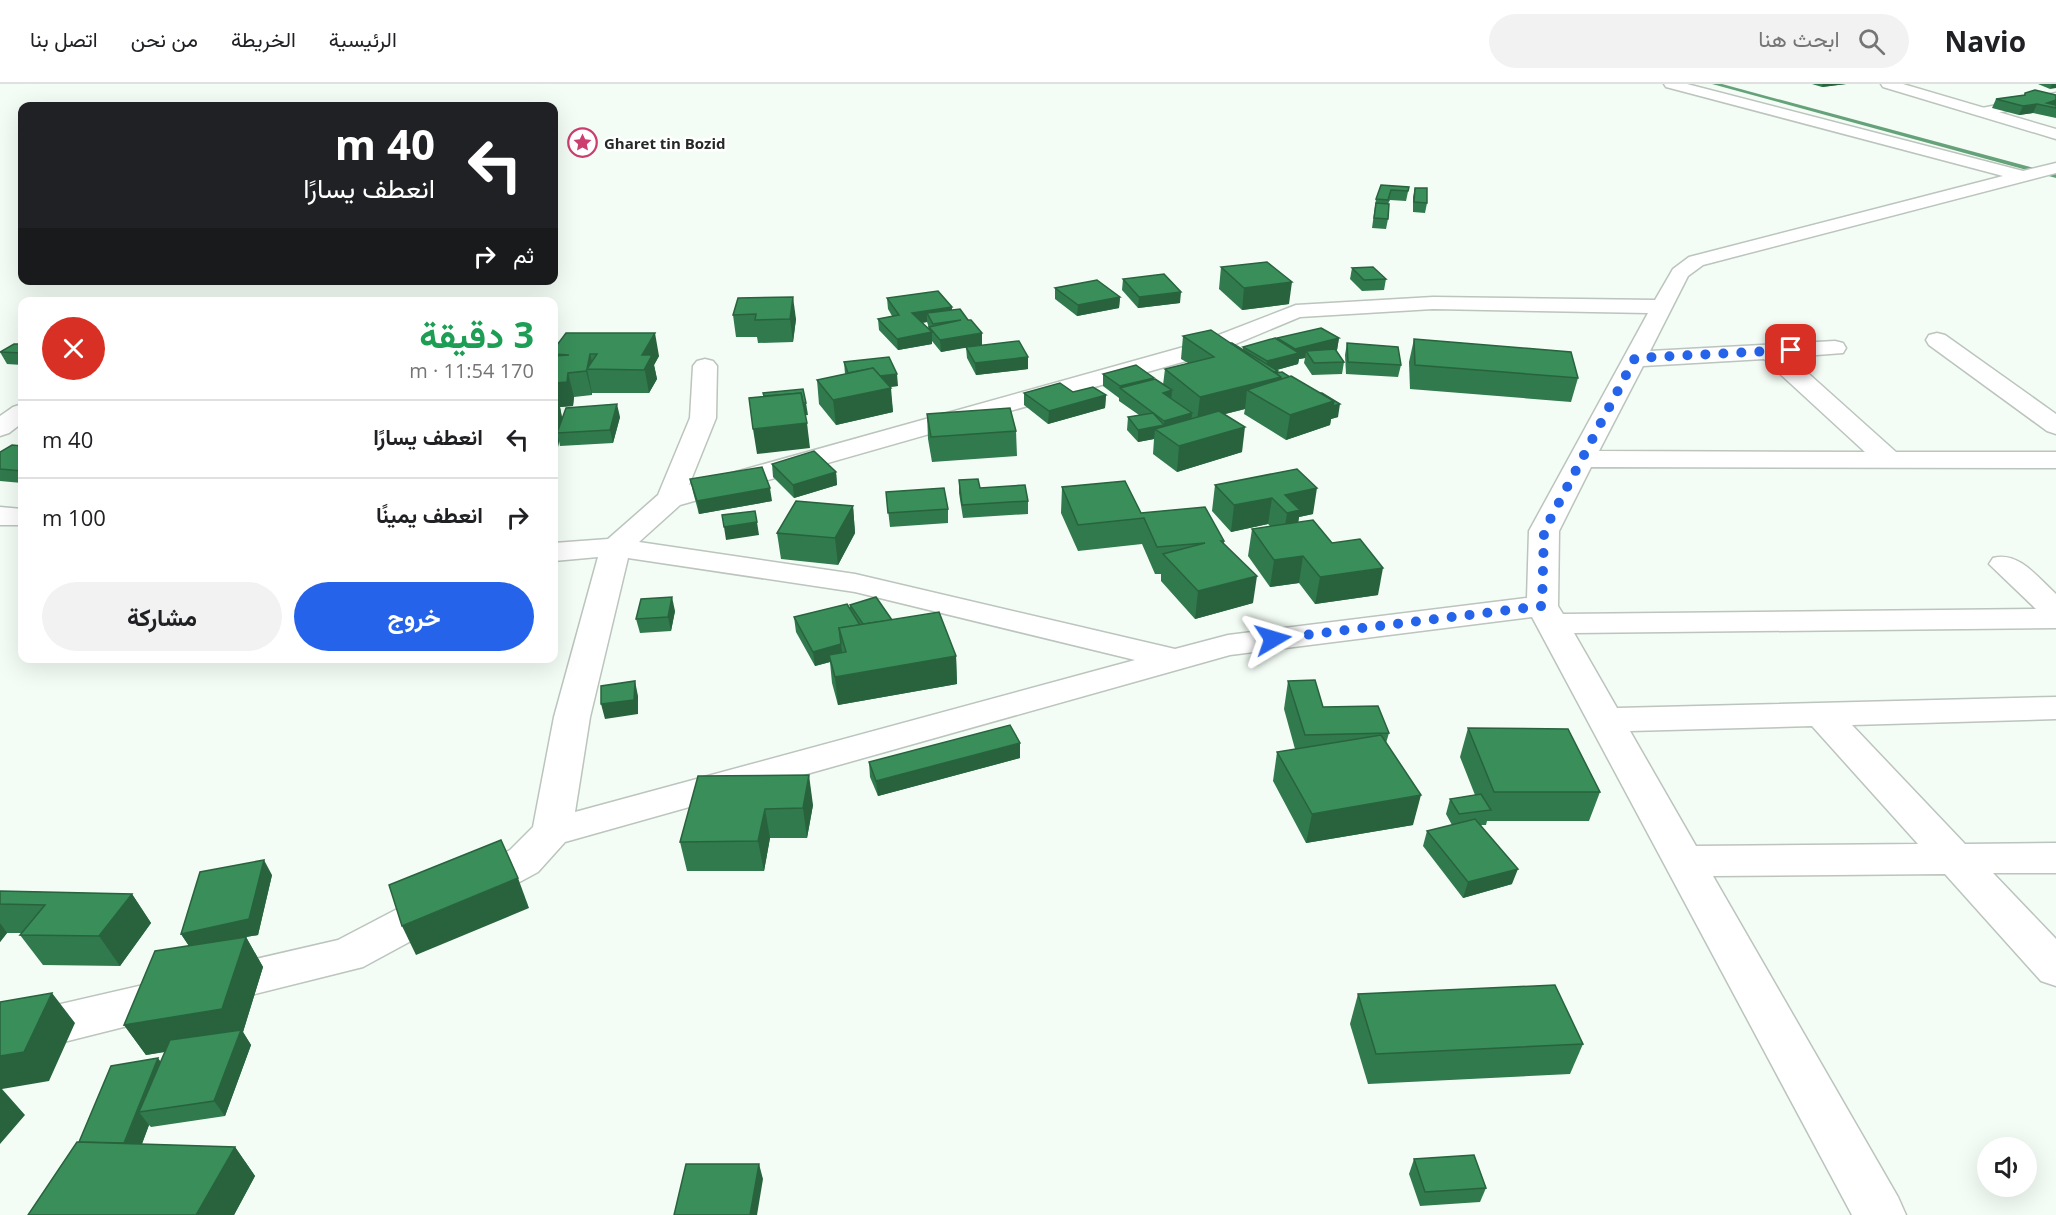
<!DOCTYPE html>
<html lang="ar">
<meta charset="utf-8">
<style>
body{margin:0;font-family:"Open Sans",Vazirmatn,sans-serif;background:#f2f2f2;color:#202124;direction:rtl;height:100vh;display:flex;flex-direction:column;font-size:22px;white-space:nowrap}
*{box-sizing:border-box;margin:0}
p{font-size:20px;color:#757577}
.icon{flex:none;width:33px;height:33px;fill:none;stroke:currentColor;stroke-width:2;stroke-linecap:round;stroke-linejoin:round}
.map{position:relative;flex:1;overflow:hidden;direction:ltr}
.drawer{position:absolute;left:18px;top:213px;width:540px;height:366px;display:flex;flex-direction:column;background:#fff;border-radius:12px;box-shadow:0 6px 24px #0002;direction:rtl}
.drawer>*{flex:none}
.guide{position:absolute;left:18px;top:18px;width:540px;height:183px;border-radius:12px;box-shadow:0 6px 24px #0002;direction:rtl;background:#202124;color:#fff;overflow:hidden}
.controls{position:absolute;left:1977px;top:1053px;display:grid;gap:12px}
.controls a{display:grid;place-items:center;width:60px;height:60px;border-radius:50%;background:#fff;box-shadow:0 6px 24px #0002;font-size:30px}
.pin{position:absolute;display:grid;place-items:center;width:51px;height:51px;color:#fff;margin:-26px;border-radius:12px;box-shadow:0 3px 9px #0006}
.me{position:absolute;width:66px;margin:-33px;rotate:83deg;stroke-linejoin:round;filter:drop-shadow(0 0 4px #0008)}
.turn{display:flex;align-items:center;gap:21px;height:126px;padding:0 24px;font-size:27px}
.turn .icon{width:78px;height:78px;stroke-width:2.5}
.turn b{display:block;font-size:42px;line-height:51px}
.then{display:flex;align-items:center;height:57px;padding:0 24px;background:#0003;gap:12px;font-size:22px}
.round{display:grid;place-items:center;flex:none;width:63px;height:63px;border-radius:32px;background:#f2f2f2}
.overview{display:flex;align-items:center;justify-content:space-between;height:102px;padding:0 24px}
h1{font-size:36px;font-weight:700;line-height:45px;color:#1e9e55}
.primary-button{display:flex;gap:12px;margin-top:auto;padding:12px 24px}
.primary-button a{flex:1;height:69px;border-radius:36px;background:#2563eb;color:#fff;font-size:24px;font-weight:700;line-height:69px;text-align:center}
.primary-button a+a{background:#f2f2f2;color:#202124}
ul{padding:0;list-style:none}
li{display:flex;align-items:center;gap:18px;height:78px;padding:0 24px;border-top:2px solid #e0e0e0}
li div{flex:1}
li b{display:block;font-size:22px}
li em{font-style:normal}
header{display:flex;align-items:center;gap:36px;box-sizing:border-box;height:84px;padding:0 30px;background:#fff;border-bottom:2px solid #e0e0e0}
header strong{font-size:28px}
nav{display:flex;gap:33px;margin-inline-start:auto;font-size:21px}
.search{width:420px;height:54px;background:#f2f2f2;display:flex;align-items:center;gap:15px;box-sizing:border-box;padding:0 21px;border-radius:33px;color:#757577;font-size:22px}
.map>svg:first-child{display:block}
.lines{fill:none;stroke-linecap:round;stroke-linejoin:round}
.stream{fill:#66a279;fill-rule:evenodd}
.street-casing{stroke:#bbc4bd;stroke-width:3}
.secondary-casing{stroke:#bbc4bd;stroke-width:3}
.street{fill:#fff;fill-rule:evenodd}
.secondary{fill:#fff;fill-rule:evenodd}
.wall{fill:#317a4d;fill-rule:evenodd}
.shaded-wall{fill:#28633e}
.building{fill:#398e59;stroke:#28633e;stroke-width:1.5;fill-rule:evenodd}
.route{stroke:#2563eb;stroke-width:10;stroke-dasharray:0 18}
.labels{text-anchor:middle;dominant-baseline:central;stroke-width:5;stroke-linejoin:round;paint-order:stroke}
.far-poi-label{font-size:15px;font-weight:bold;fill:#252826;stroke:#fff;text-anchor:start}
</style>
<header>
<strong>Navio</strong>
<div class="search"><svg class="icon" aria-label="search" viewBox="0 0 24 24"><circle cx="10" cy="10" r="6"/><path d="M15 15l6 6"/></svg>ابحث هنا</div>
<nav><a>الرئيسية</a><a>الخريطة</a><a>من نحن</a><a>اتصل بنا</a></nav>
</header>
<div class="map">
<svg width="2056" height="1131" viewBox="0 0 2056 1131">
<rect width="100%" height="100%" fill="#f3fcf5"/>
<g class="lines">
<polygon class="stream" points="1712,0 1722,0 2056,90 2056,94"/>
<defs>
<g id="street">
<path d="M1664,0H1687L2023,87L2056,79V89L1703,181L1688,192L1650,267L1835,257L1843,259L1846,264L1843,269L1790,273L1896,368H2056V384L1591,383L1559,447L1558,522L1563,530L2036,525L1989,480L1993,474C2019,467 2038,494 2056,510V544L1574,549L1617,624L2056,613V635L1852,641L1965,760L2056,759V789H1993L2056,855V902L2041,897L1945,790L1713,792L1898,1113L1906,1131H1852L1532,533L1230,571L565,758L538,788L363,883L0,974V934L338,856L510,766L533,743L554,633L598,473L554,477V459L608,455L658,411L690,334L693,282L697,277L705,275L713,277L717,282L716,334L689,401L1198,259L1296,221L1433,213L1655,216L1673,185L1689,173L2003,92L1666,3ZM1433,225L1648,229L1529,447L1527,514L1228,551L1175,565L855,490L639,458L680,421L1214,269L1300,233ZM1764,275L1865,368L1599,367L1643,282ZM628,474L855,508L1135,576L575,728L590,633ZM1812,642L1918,760L1696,762L1630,647Z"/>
<polygon points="2056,9 2056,17 1982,32 1975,28 1982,24"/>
<polygon points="1937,249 1945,251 2056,330 2056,350 2047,347 1929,261 1926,256 1929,251"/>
<polygon points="22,320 22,339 9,349 0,352 0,332 13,323"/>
<polygon points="0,423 22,425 22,441 0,441"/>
</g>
<polygon id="secondary" points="1881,0 1903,0 2056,45 2056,55 1883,3"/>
</defs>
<use href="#street" class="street-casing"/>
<use href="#secondary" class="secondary-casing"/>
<use href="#street" class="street"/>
<use href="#secondary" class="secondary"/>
</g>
<g class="wall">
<polygon points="1812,0 1846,0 1822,3"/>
<polygon points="2038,0 2056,0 2050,5"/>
<polygon points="2025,9 2056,11 2056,34 2033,29 2019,31 1992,24 1996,15 2024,11"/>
<polygon points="1381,101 1409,103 1406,117 1390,116 1388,120 1388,135 1386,145 1372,144 1376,115"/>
<polygon points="1415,104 1427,119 1425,129 1413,128 1413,113"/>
<polygon points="1221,183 1289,220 1242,226 1219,205"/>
<polygon points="1352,184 1386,195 1384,206 1362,207 1350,195"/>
<polygon points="1123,195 1180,219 1138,224 1122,206"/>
<polygon points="1055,204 1120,213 1119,224 1077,232 1055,215"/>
<polygon points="738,214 796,235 793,258 758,259 757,253 736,253 733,231"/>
<path d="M887,214L952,226L982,261L1028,285L976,291L967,274L966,263L941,268L932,257V260L898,266L879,246L878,235L892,232L888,225ZM927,238L928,241L929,246L922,239Z"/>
<polygon points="1183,252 1231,259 1243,266 1243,263 1277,255 1277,254 1339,254 1337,266 1336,266 1344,278 1342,290 1312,291 1304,279 1305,274 1299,275 1298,280 1277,286 1278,289 1338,333 1331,335 1330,341 1286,356 1244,330 1245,325 1225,330 1242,368 1177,388 1153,370 1154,355 1138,358 1127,346 1128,333 1139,331 1119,317 1119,314 1103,302 1103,290 1154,294 1153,296 1163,301 1165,285 1188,279 1181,275"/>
<polygon points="554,254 556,262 659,272 654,281 657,295 649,309 592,309 592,311 574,313 573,322 560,323 562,335 620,333 613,359 560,362 559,357 558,363 554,364"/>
<polygon points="1414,255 1578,294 1571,318 1410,305 1409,278"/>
<polygon points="1347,259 1401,281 1398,293 1346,290 1345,271"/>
<polygon points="22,260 22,281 7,280 0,268"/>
<polygon points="844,278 898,302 890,303 893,328 836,341 819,320 817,296 845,290"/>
<polygon points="1073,308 1106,311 1105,324 1048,340 1024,321 1024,309"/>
<polygon points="927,330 1016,347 1017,372 932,378 928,355"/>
<polygon points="22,362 22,399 0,397 0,368"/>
<polygon points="772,380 836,388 837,401 794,414 773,393"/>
<polygon points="1297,385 1313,430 1299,433 1298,439 1332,459 1378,511 1315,520 1299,499 1270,503 1248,472 1252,445 1271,443 1268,440 1231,448 1212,427 1215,401"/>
<polygon points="690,395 772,417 699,430 693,408"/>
<polygon points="959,396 980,404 1028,417 1028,430 963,434 959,409"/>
<polygon points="1062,403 1224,457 1224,460 1253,519 1195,535 1161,497 1161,490 1155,490 1142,460 1078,467 1061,429"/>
<polygon points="886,408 948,425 948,439 890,443"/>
<polygon points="853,422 855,449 838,481 781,475 777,449"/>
<polygon points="850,521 892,536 956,572 957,600 838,621 832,599 830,578 815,582 796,548 794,533 850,525"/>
<polygon points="675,527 671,547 640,549 636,535"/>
<polygon points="1288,597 1323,623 1389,649 1386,659 1413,741 1306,759 1273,697 1277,668 1295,665 1284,625"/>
<polygon points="1468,644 1600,708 1589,737 1487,737 1486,741 1481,741 1512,800 1463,814 1423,762 1427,747 1452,741 1446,730 1450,715 1475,711 1460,673"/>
<polygon points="1020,674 878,712 870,693 869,678"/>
<polygon points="698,692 813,721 807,754 770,754 764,787 687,787 680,758"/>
<polygon points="272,791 258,851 246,853 263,883 243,948 251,961 225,1032 151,1043 149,1041 142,1060 235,1063 255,1092 234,1131 28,1131 79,1058 161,978 165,968 146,971 124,941 189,862 181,850"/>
<polygon points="0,807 132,810 151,839 120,882 43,881 20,851 22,849 7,849 0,858"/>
<polygon points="1358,910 1583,960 1570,990 1368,1000 1350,940"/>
<polygon points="1414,1075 1486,1104 1480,1118 1420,1122 1409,1090"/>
</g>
<g class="shaded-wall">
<polygon points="1823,0 1846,0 1822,3"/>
<polygon points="2052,0 2056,0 2056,4 2050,5"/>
<polygon points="2056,16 2056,23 2047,19"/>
<polygon points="2037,20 2033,29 2019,31 2023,22"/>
<polygon points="1292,198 1289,220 1242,226 1244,204"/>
<polygon points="1181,208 1180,219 1138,224 1139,213"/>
<polygon points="793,213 796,235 793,258 790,235"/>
<polygon points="1120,213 1119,224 1077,232 1078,221"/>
<polygon points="952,223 952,235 927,229 927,238 913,240 912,229"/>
<polygon points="932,248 932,260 898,266 897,255"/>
<polygon points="655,249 659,272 654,281 657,295 649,309 642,271"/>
<polygon points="982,249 982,261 941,268 940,256"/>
<polygon points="1339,254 1337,266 1310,273 1306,267 1305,274 1299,275 1298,280 1265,289 1267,277 1294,270 1295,265"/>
<polygon points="590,270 594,285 587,285"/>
<polygon points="1028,273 1028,285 976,291 975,279"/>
<polygon points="587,285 592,309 592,311 586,287"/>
<polygon points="1278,287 1277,294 1281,293 1278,317 1247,306 1245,325 1197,337 1200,313 1265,290"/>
<polygon points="568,289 574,313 573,322 560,323 562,333 560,349 557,349 559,357 558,363 554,364 554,299"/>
<polygon points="897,290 898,302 851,307 850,295"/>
<polygon points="1154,294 1153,306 1120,304 1120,302"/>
<polygon points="891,304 893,328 836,341 833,316"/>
<polygon points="1172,306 1171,319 1163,309"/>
<polygon points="1106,311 1105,324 1048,340 1049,327"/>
<polygon points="1334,317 1340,320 1338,333 1331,335 1330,341 1286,356 1290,331"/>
<polygon points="806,319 808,331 767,335 765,323"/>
<polygon points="617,320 620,333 613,359 610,346"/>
<polygon points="1192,329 1191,342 1164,349 1164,337"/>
<polygon points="807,339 810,364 757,370 753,345"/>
<polygon points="1164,341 1163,351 1155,345 1154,355 1138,358 1138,346"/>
<polygon points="1245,343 1242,368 1177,388 1179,362"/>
<polygon points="836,388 837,401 794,414 793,401"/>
<polygon points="770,404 772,417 699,430 697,417"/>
<polygon points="1317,404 1313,430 1299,433 1296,452 1283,455 1287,429 1285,411"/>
<polygon points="1272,414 1268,440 1231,448 1234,421"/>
<polygon points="853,422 855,449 838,481 835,454"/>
<polygon points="757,438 759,451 726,456 724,443"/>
<polygon points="1303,472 1299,499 1270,503 1274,476"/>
<polygon points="1383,484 1378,511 1315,520 1320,493"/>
<polygon points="1257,492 1253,519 1195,535 1198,507"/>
<polygon points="672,513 675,527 671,547 668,533"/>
<polygon points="841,560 843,574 829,571 830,578 815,582 813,568"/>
<polygon points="956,572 957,600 838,621 835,593"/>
<polygon points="635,597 638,612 638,630 605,635 601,620"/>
<polygon points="1020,659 1020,674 878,712 876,697"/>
<polygon points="809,691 813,721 807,754 803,724"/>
<polygon points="1421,711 1413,741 1306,759 1312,730"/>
<polygon points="765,725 770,754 764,787 758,757"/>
<polygon points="264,776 272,791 258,851 246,853 263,883 243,948 251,961 225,1032 214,1017 238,955 146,971 124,941 191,865 181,850"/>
<polygon points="1518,785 1512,800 1463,814 1468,798"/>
<polygon points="518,794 529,824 416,871 402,842"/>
<polygon points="132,810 151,839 120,882 99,852"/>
<polygon points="0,839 7,849 0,858"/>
<polygon points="52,909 75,939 49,997 2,1005 25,1031 0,1060 0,972"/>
<polygon points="158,974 169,989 139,1028 149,1041 132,1086 120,1071"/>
<polygon points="235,1063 255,1092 234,1131 196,1131"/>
<polygon points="759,1080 763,1095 757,1131 750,1131"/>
</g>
<g class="building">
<polygon points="2035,6 2056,11 2056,16 2047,19 2056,21 2056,24 2037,20 2023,22 1996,15 2025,11 2025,9"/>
<polygon points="1381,101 1409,103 1408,107 1391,106 1388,116 1376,115"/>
<polygon points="1415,104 1427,104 1427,119 1414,118"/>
<polygon points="1376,119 1389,120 1388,135 1374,134"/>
<polygon points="1267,178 1292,198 1244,204 1221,183"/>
<polygon points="1373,183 1386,195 1364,196 1352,184"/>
<polygon points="1164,190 1181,208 1139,213 1123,195"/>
<polygon points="1097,196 1120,213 1078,221 1055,204"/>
<polygon points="938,207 952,223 912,229 932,248 897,255 878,235 899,231 887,214"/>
<polygon points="793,213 790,235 755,236 756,230 733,231 738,214"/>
<polygon points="960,225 968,236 971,236 982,249 940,256 929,243 961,236 933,240 927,229"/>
<polygon points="1321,244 1339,254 1295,265 1277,254"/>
<polygon points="1211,246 1281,293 1200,313 1165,285 1214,273 1183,252"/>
<path d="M566,249H655L642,271H652L644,286L587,285L586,287L568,289L567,298L554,299V272L569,271L554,270V265ZM590,270H597L587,285Z"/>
<polygon points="1275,254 1299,269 1267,277 1243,263"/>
<polygon points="1414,255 1571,268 1578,294 1415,281"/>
<polygon points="1019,257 1028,273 975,279 966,263"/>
<polygon points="1231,259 1232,259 1278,287 1274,288"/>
<polygon points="1347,259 1398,263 1401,281 1348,278"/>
<polygon points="14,260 22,260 22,269 0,268"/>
<polygon points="1335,265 1344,278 1314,279 1306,267"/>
<polygon points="889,273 897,290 880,292 873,284 848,289 844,278"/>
<polygon points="1136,281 1154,294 1120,302 1103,290"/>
<polygon points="873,284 891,304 833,316 817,296"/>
<polygon points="1282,288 1290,293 1281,296 1281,293 1276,289"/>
<polygon points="1291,292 1334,317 1290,331 1247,306"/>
<polygon points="1155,295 1172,306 1163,309 1192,329 1164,337 1120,304"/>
<polygon points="1060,299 1073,308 1093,303 1106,311 1049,327 1024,309"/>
<polygon points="803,305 806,319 803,319 801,309 764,312 763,309"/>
<polygon points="554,309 556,309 554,327"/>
<polygon points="801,309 807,339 753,345 749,314"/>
<polygon points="1321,309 1322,309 1340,320 1333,322 1334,317"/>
<polygon points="617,320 610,346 557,349 566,324"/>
<polygon points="1010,324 1016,347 931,353 927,330"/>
<polygon points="1219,327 1245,343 1179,362 1155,345"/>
<polygon points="1153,329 1164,341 1138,346 1128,333"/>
<polygon points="12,361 22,362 22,387 0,385 0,368"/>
<polygon points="814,367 836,388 793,401 772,380"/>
<polygon points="762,383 770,404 697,417 690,395"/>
<polygon points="1297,385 1317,404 1285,411 1300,426 1287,429 1272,414 1234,421 1215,401"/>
<polygon points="978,395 980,404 1025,401 1028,417 962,421 959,396"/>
<polygon points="1125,397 1141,429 1205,423 1224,457 1221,457 1257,492 1198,507 1163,470 1205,459 1157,463 1144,434 1078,441 1062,403"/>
<polygon points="944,404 948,425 888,429 886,408"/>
<polygon points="796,417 853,422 835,454 777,449"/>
<polygon points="755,427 757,438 724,443 722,431"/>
<polygon points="1313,436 1332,459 1360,455 1383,484 1320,493 1303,472 1274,476 1252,445"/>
<polygon points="672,513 668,533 636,535 641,515"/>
<polygon points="876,513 892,536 863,540 850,521"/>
<polygon points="847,520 860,541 839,544 841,560 813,568 794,533"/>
<polygon points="939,528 956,572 835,593 829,571 846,568 839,544"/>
<polygon points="1315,596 1323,623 1378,622 1389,649 1305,651 1288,597"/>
<polygon points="635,597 634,616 601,620 601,602"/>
<polygon points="1010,641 1020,659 876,697 869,678"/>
<polygon points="1468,644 1568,645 1600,708 1494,708"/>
<polygon points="1381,651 1421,711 1312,730 1277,668"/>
<polygon points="809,691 803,724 765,725 758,757 680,758 698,692"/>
<polygon points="1481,710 1491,726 1459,730 1450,715"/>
<polygon points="1475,735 1518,785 1468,798 1427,747"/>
<polygon points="501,756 518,794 402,842 389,801"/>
<polygon points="264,776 249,835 181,850 200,788"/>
<polygon points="0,807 132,810 99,852 20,851 45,821 0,820"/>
<polygon points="246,853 222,925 124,941 155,867"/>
<polygon points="1555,901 1583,960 1376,970 1358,910"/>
<polygon points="52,909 24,968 0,972 0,918"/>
<polygon points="241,946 214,1017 139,1028 170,956"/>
<polygon points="158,974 124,1059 79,1058 111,982"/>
<polygon points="77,1058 235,1063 196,1131 28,1131"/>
<polygon points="1474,1071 1486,1104 1425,1108 1414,1075"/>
<polygon points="686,1080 759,1080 750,1131 674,1131"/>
</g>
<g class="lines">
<polyline class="route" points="1273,555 1542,522 1544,447 1635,274 1791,266"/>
</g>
<defs>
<symbol id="sight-ring" viewBox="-11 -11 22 22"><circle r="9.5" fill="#fff" stroke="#cb3e6f" stroke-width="1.5"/><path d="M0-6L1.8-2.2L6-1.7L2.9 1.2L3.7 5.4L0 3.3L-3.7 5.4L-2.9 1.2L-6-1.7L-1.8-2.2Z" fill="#cb3e6f"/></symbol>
</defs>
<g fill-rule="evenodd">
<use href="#sight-ring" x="566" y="42" width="33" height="33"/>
</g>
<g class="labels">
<g class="far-poi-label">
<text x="604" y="59">Gharet tin Bozid</text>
</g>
</g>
</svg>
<div class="controls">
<a><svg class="icon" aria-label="sound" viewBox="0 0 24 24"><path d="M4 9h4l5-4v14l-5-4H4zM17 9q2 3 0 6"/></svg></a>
</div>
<div class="pin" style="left:1791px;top:266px;background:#d93025"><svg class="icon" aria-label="arrive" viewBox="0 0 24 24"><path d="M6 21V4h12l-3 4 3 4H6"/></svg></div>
<svg class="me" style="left:1273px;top:555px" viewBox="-20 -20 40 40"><path d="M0-17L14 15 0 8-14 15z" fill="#2563eb" stroke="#fff" stroke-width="4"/></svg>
<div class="guide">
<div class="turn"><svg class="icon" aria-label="left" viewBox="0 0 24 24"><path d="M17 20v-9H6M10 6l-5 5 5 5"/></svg><div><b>40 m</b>انعطف يسارًا</div></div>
<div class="then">ثم<svg class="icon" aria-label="right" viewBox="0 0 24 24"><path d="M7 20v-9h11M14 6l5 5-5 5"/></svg></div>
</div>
<section class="drawer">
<div class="overview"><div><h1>3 دقيقة</h1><p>170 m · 11:54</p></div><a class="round" style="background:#d93025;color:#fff"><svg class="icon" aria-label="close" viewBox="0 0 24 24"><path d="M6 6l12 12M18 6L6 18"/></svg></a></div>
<ul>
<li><svg class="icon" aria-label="left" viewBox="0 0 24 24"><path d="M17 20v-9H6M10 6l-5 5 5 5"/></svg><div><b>انعطف يسارًا</b></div><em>40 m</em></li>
<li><svg class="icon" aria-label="right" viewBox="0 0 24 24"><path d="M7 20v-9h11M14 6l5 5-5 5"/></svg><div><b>انعطف يمينًا</b></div><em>100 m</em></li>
</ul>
<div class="primary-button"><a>خروج</a><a>مشاركة</a></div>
</section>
</div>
